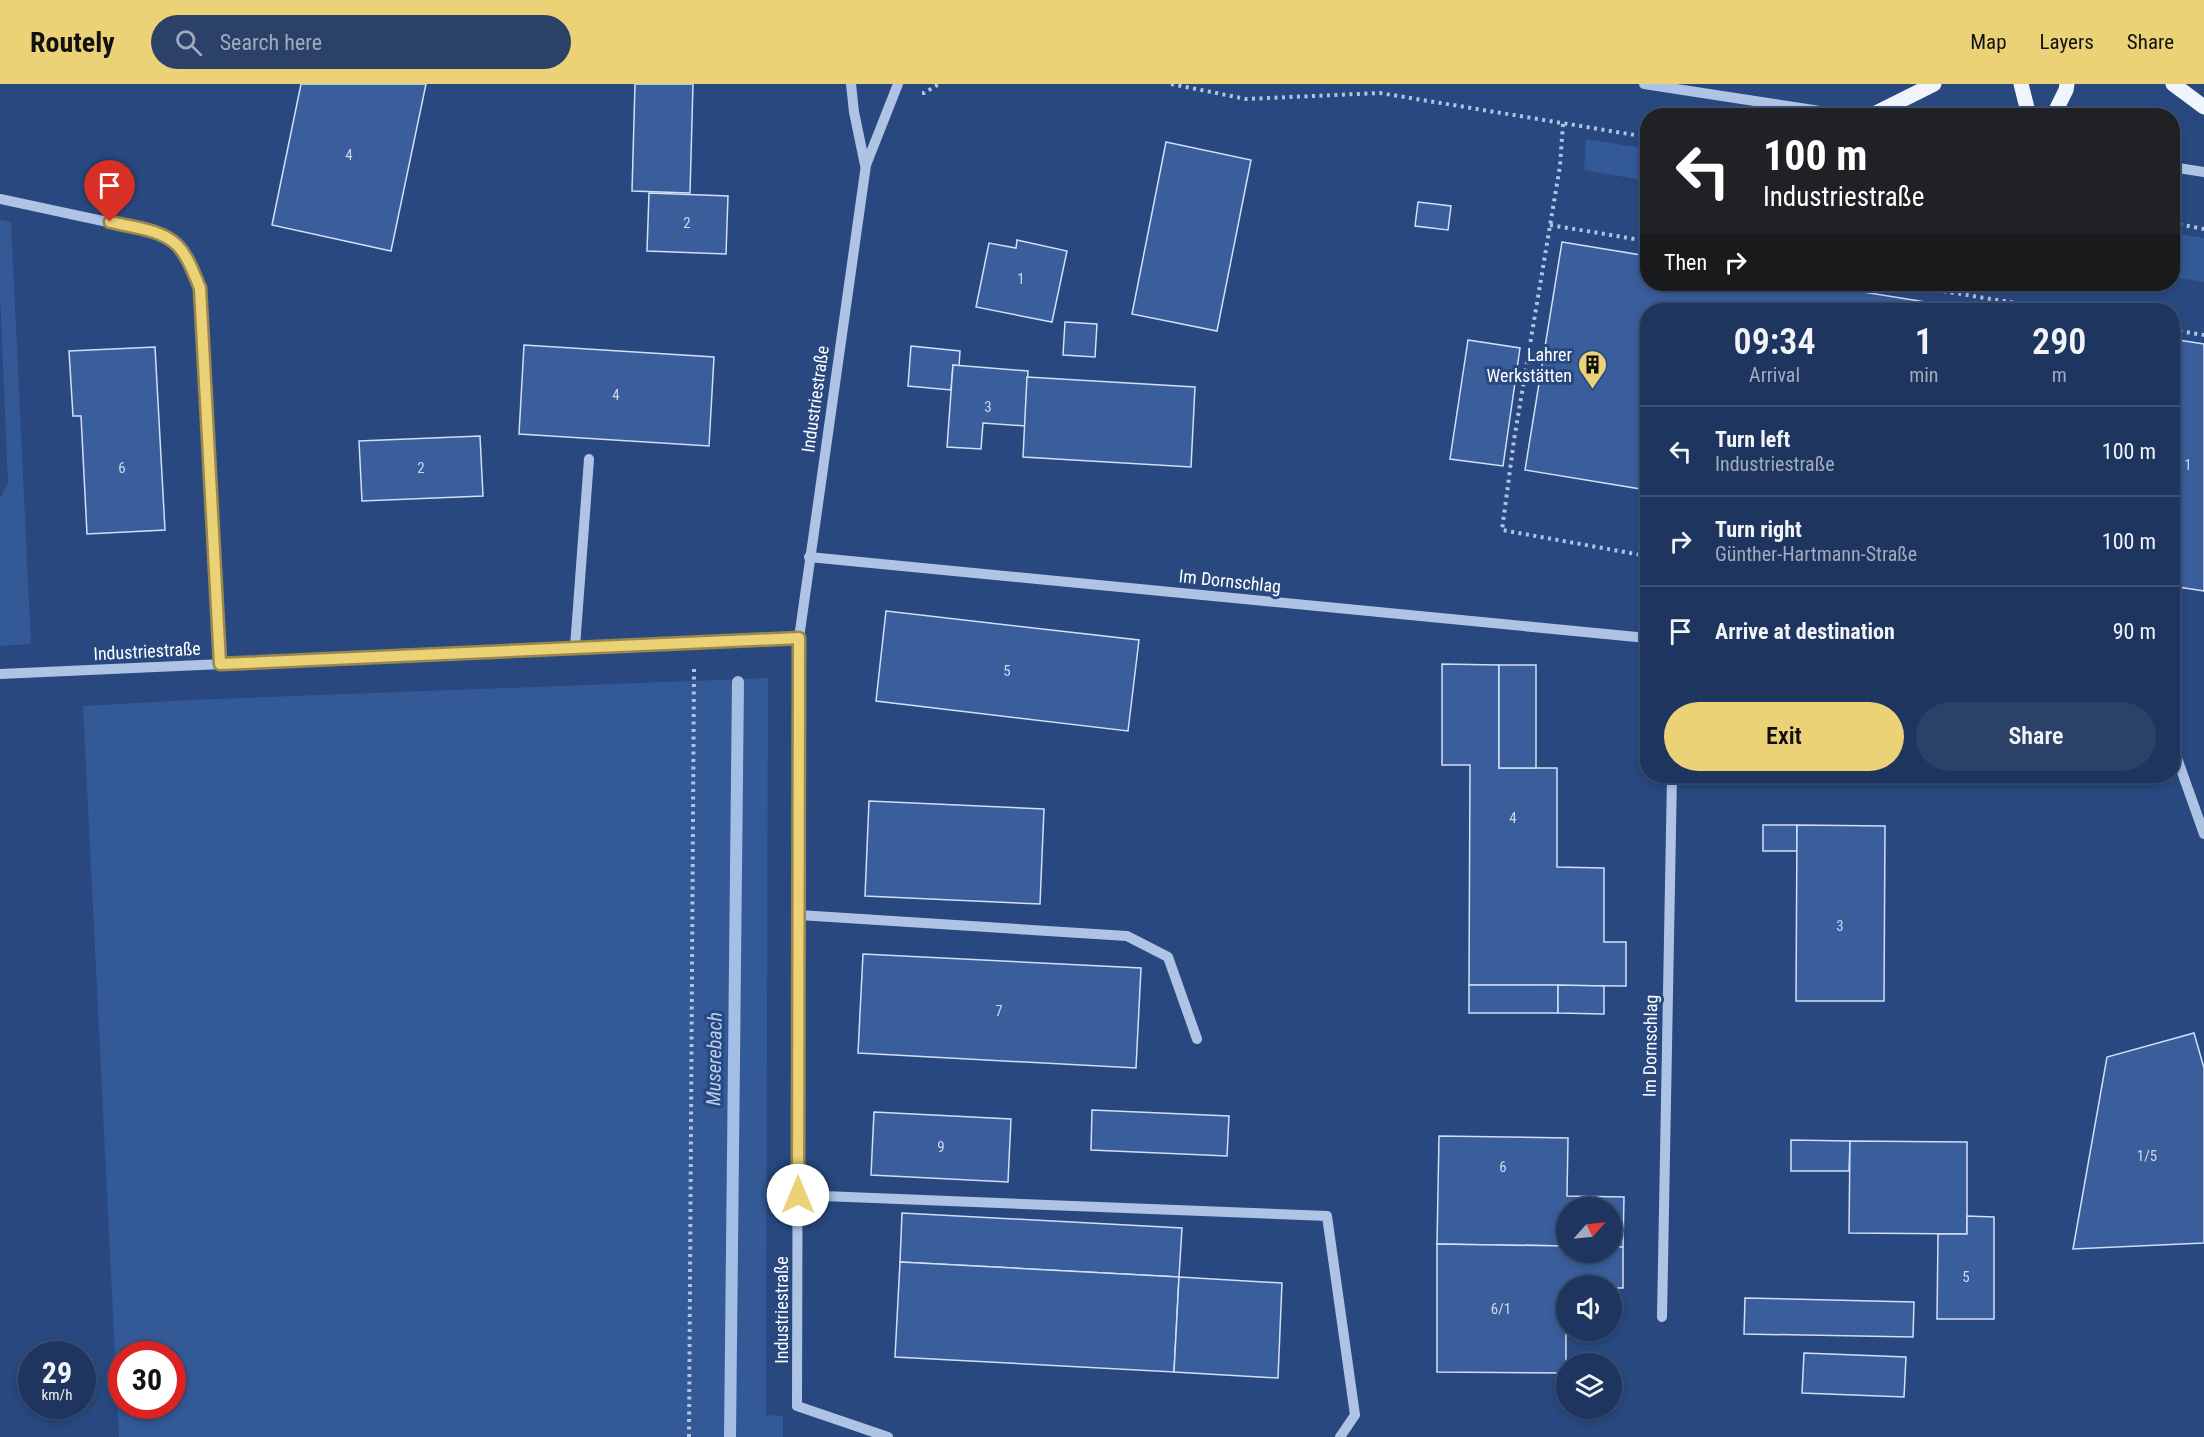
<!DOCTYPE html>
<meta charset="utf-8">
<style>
body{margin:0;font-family:"Roboto Condensed",sans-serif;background:#2b4168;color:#f1f3f6;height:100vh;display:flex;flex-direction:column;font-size:22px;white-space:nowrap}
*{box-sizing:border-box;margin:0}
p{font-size:20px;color:#a1abbd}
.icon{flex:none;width:33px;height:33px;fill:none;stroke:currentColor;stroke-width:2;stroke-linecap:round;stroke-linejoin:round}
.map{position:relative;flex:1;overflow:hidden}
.sheet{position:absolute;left:1640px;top:219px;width:540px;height:480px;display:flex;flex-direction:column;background:#1e365f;border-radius:24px;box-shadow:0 3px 9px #0003,0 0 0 2px #3c5074}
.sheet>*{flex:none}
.hud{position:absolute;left:1640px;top:24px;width:540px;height:183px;border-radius:24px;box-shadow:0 3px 9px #0003,0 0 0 2px #3c5074;background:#202124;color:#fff;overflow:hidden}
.needle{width:39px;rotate:63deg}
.tools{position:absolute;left:1556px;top:1113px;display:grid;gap:12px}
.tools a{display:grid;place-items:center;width:66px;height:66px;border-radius:50%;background:#1e365f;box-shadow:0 3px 9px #0003,0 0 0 2px #3c5074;font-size:30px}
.speed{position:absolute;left:18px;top:1257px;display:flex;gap:12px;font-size:30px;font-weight:700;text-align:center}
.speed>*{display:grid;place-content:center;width:78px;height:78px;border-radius:50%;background:#1e365f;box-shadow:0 3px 9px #0003,0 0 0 2px #3c5074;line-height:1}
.speed small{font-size:15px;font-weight:400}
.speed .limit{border:9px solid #d22;background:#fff;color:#111}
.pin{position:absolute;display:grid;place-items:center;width:51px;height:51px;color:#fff;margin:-62px -26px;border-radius:50% 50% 50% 0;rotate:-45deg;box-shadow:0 0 6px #0007}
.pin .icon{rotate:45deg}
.me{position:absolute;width:66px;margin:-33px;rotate:0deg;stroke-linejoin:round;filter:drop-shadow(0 0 4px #0008)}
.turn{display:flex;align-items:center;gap:21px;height:126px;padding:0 24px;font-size:27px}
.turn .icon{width:78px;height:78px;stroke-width:2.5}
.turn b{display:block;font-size:42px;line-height:51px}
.then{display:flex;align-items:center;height:57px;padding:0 24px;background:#0003;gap:12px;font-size:22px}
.eta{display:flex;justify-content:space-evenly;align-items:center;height:102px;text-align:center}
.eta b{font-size:36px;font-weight:600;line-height:42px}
.cta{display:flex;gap:12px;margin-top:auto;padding:12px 24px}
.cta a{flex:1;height:69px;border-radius:36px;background:#ecd276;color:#111;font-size:24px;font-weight:600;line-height:69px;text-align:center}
.cta a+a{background:#2b4168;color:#f1f3f6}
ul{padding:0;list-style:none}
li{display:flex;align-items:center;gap:18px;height:90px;padding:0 24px;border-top:2px solid #3c5074}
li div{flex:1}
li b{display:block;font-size:22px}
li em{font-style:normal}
header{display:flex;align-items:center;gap:36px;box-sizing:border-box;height:84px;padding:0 30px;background:#ecd276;color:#111}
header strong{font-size:28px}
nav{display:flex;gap:33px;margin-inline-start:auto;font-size:21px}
.search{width:420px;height:54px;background:#2b4168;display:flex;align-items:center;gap:15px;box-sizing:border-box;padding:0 21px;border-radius:33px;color:#a1abbd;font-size:22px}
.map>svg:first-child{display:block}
.green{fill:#335996;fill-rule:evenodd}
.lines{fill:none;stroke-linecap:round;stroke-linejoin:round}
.stream{stroke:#a4bee5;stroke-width:12}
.building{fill:#395e9b;stroke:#d2dff4;stroke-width:1.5}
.path{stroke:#afc4e5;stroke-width:4;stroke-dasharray:3 4.5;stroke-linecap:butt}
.minor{stroke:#afc4e5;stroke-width:10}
.major{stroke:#eff4fd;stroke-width:15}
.route-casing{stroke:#99884d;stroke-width:15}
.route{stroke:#ecd276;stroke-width:10}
.labels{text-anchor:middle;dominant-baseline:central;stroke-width:6;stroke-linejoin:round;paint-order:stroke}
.number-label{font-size:15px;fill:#ced7e6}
.poi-label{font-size:18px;fill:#fff;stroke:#28487f;text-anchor:end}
.street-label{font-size:18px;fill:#fff;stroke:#28487f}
.water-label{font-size:20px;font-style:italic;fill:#baceed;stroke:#28487f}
</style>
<header>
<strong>Routely</strong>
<div class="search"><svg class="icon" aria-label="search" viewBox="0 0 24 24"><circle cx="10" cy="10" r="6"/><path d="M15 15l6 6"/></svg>Search here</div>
<nav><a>Map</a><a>Layers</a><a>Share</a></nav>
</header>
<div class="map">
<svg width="2204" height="1353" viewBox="0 0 2204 1353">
<rect width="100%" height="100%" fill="#28487f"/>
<g class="green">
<polygon points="1586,55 1647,65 1647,97 1584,86"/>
<polygon points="0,136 11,138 31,560 0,562 0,414 8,400 0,211"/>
<polygon points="2172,149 2204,154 2204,198 2172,193"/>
<path d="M768,594L766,1331L783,1332V1353H119L83,622L190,616ZM172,1270V1322H122V1270Z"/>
</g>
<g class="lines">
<polyline class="stream" points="730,1353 738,598"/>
</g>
<g class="building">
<polygon points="301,0 426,0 391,167 272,141"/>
<polygon points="635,0 693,0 690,109 632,107"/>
<polygon points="1166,58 1251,76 1217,247 1132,230"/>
<polygon points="649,109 728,112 726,170 647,167"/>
<polygon points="1418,118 1451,122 1448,146 1415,142"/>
<polygon points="1017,156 1067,167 1052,238 976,223 989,159 1016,164"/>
<polygon points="1562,158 1647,172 1647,200 1813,200 1976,226 1647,226 1647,406 1525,386"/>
<polygon points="1065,238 1097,240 1095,273 1063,271"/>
<polygon points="2172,255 2204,260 2204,507 2172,502"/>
<polygon points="1468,256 1520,264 1503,382 1450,375"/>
<polygon points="524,261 714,273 709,362 519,350"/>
<polygon points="911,262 960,267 959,282 953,281 951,306 908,302"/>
<polygon points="155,263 165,446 87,450 81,332 73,332 69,267"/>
<polygon points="953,281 1028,287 1025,342 983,339 981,365 947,363"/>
<polygon points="1027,293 1195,303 1191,383 1023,373"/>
<polygon points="480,352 483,412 362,417 359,357"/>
<polygon points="886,527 1139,556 1128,647 876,617"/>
<polygon points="1442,580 1499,581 1499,684 1557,684 1557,783 1604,784 1604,858 1626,858 1626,902 1469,901 1470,681 1442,681"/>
<rect x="1499" y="581" width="37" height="103"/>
<polygon points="869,717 1044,725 1040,820 865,812"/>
<rect x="1763" y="741" width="34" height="26"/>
<polygon points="1797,741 1885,742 1884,917 1796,917"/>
<polygon points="863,870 1141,884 1136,984 858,969"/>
<rect x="1469" y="901" width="89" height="28"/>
<polygon points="1558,901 1604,902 1604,930 1558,929"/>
<polygon points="2194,949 2204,984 2204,1159 2073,1165 2107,973"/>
<polygon points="1092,1026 1229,1032 1227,1072 1091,1066"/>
<polygon points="874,1028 1011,1035 1008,1098 871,1091"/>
<polygon points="1439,1052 1568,1054 1567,1112 1624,1113 1623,1163 1611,1163 1611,1124 1566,1124 1566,1162 1437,1160"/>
<polygon points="1791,1056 1850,1057 1849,1087 1791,1087"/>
<polygon points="1850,1057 1967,1058 1967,1150 1849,1149"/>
<polygon points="902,1129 1182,1144 1179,1193 900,1178"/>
<polygon points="1967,1132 1994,1133 1994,1235 1937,1235 1938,1150 1967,1150"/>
<polygon points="1437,1160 1566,1162 1566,1168 1611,1168 1611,1163 1623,1163 1623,1204 1611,1204 1611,1202 1566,1202 1566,1289 1437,1288"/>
<polygon points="900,1178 1179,1193 1174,1288 895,1273"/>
<polygon points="1179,1193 1282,1199 1278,1294 1174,1288"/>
<polygon points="1745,1214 1914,1218 1913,1253 1744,1250"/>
<polygon points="1804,1269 1906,1273 1904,1313 1802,1309"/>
</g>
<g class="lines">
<g class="path">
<polyline points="1171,0 1246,15 1380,9 1647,53"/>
<polyline points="922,9 924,9 939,0"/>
<polyline points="1563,40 1560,82 1514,356 1502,446 1647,472"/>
<polyline points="2172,139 2204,145"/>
<polyline points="1550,141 1647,157"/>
<polyline points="1899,200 2059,226"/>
<polyline points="2003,226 2004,217"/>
<polyline points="2172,246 2204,251"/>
<polyline points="689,1353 694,583"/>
</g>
<g class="minor">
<polyline points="851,0 854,28 865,81"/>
<polyline points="1644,0 1853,32"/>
<polyline points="2172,83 2204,88"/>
<polyline points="0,115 154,148 177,161 190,183 199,204 220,580"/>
<polyline points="809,473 1647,554"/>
<polyline points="575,563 589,375"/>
<polyline points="0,590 799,554"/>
<polyline points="2172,660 2204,750"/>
<polyline points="799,831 1127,852 1168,873 1197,955"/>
<polyline points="798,1111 1327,1132 1355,1331 1340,1353"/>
<polyline points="1662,1233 1672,692"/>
<polyline points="888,1353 797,1322 799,554 866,81 898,0"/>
</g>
<g class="major">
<polyline points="2021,0 2029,32"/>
<polyline points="2173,0 2204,23"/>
<polyline points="1870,32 1934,0"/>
<polyline points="2053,32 2066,6 2067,0"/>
</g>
</g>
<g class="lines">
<defs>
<path id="route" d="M110,138C131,143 161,145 177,161C188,172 194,190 200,204L220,580L799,554L798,1111"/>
</defs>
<use href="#route" class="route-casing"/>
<use href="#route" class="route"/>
</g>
<defs>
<symbol id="building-pin" viewBox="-11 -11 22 30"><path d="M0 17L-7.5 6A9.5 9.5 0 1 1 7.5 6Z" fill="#ecd276" stroke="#28487f"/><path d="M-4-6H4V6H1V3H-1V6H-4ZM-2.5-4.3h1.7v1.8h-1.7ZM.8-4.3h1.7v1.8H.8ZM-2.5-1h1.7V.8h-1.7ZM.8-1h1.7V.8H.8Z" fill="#111"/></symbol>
</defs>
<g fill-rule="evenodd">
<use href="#building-pin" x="1576" y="264" width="33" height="45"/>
</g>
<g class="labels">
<g class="number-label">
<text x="349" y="71">4</text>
<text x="687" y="139">2</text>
<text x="1021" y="195">1</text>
<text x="616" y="311">4</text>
<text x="988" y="323">3</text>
<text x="2188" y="381">1</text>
<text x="122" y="384">6</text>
<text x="421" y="384">2</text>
<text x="1007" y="587">5</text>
<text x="1513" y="734">4</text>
<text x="1840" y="842">3</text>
<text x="999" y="927">7</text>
<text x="941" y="1063">9</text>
<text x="2147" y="1072">1/5</text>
<text x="1503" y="1083">6</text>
<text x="1966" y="1193">5</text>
<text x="1501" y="1225">6/1</text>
</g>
<g class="poi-label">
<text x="1572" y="270">Lahrer<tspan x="1572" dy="21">Werkstätten</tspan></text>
</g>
<g class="street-label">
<text transform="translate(815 315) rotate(-82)">Industriestraße</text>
<text transform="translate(1230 497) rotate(6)">Im Dornschlag</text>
<text transform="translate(147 567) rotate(-3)">Industriestraße</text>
<text transform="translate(1650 962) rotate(-89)">Im Dornschlag</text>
<text transform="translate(781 1226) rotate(-90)">Industriestraße</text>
</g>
<g class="water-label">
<text transform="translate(714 975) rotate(-89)">Muserebach</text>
</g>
</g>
</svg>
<div class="tools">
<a><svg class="needle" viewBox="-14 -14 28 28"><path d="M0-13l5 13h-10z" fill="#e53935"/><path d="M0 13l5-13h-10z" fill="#a1abbd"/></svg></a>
<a><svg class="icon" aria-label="sound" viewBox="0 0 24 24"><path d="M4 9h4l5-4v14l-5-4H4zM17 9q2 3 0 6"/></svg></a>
<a><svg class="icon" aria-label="layers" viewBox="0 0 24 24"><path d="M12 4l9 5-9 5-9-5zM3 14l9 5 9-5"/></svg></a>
</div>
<div class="speed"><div>29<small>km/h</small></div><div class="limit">30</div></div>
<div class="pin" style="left:110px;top:138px;background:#d93025"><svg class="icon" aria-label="arrive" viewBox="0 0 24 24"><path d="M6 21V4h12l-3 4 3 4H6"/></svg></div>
<svg class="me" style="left:798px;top:1111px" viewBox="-20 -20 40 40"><circle r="19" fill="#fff"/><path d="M0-13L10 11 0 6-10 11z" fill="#ecd276"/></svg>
<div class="hud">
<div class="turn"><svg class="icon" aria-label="left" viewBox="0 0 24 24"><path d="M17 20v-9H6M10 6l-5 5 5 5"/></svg><div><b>100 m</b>Industriestraße</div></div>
<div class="then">Then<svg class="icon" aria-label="right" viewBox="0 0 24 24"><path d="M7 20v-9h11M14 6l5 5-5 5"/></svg></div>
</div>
<section class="sheet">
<div class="eta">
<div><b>09:34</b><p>Arrival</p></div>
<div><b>1</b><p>min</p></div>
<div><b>290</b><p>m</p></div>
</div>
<ul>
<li><svg class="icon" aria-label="left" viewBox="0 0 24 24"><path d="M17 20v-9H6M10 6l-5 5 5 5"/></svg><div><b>Turn left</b><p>Industriestraße</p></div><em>100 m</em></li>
<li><svg class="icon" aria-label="right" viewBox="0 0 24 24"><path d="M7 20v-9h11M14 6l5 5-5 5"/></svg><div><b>Turn right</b><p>Günther-Hartmann-Straße</p></div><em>100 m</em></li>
<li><svg class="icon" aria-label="arrive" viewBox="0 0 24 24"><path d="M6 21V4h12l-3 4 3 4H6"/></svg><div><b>Arrive at destination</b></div><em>90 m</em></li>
</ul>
<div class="cta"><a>Exit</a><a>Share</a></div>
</section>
</div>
